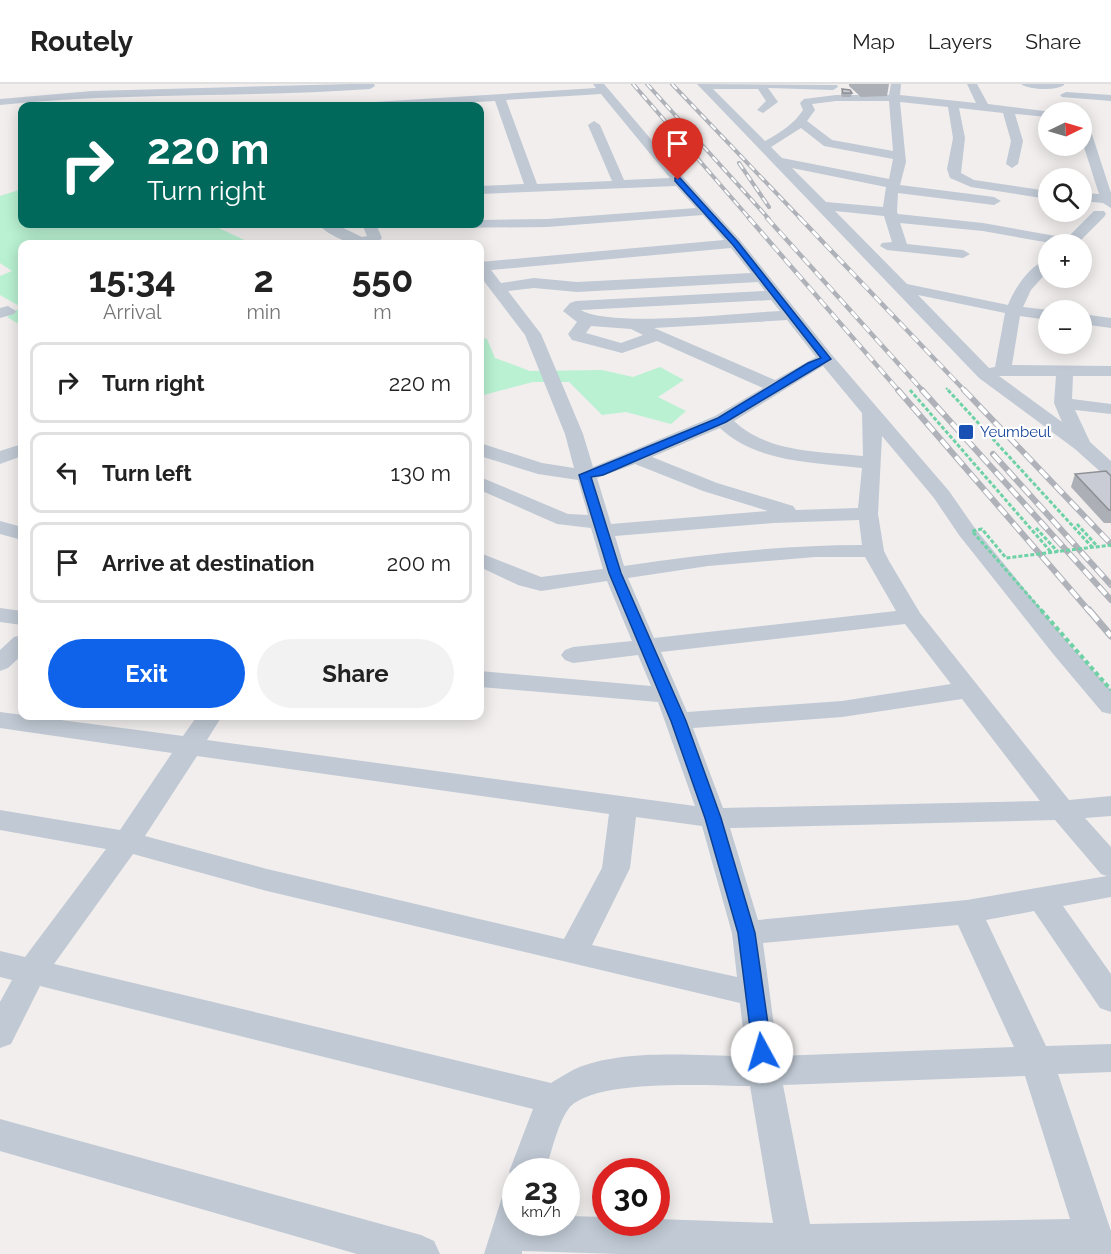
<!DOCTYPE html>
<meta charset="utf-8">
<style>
body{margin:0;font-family:Raleway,sans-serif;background:#f2f2f2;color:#222;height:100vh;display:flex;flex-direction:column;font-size:22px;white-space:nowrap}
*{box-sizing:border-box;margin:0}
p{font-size:20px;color:#767676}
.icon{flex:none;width:33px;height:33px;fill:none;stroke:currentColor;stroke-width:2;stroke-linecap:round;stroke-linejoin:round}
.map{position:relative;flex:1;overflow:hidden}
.side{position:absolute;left:18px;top:156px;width:466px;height:480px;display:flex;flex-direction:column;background:#fff;border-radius:12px;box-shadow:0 3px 15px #0003}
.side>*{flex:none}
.guide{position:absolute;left:18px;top:18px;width:466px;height:126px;border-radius:12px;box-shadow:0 3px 15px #0003;background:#00695c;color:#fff;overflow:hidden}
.needle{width:39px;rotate:85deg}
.buttons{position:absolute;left:1038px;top:18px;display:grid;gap:12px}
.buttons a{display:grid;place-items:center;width:54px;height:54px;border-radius:50%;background:#fff;box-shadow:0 3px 15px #0003;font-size:30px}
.speed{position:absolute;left:502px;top:1074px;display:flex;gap:12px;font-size:30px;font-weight:700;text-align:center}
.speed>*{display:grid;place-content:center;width:78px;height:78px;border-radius:50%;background:#fff;box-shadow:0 3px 15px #0003;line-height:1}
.speed small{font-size:15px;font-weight:400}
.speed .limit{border:9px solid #d22;background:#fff;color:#111}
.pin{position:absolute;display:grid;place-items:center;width:51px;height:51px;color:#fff;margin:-62px -26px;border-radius:50% 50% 50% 0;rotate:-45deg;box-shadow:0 0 6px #0007}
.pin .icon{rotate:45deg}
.me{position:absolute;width:66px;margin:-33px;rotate:354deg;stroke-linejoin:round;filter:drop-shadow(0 0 4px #0008)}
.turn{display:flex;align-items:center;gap:21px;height:126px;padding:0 30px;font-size:27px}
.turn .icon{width:78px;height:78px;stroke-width:2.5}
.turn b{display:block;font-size:42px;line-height:51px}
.eta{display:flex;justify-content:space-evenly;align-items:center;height:102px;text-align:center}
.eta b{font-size:36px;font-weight:700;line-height:42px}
.primary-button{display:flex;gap:12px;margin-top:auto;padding:12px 30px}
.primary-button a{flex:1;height:69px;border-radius:36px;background:#0e63ea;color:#fff;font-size:24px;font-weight:700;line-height:69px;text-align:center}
.primary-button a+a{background:#f2f2f2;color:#222}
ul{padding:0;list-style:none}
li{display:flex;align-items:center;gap:18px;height:81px;margin:0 12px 9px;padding:0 18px;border:3px solid #e0e0e0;border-radius:12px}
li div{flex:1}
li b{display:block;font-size:22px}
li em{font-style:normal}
header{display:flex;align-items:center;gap:36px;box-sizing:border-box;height:84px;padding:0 30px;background:#fff;border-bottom:2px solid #e0e0e0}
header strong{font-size:28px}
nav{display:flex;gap:33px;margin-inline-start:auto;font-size:21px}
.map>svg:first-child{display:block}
.green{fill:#b9f1d2}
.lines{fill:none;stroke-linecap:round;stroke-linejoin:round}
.path-far1{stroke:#6fd1a6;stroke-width:2;stroke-dasharray:2 1.5;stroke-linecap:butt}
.path{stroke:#6fd1a6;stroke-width:3;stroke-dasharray:4 2;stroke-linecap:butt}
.minor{fill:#c0c9d4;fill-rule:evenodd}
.rail-far3-casing{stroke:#afb2b9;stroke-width:4}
.rail-far2-casing{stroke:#afb2b9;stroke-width:4.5}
.rail-far1-casing{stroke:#afb2b9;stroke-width:6}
.rail-casing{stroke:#afb2b9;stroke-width:7}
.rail-far3{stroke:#fff;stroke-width:2;stroke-dasharray:7;stroke-linecap:butt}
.rail-far2{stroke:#fff;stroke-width:3;stroke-dasharray:9;stroke-linecap:butt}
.rail-far1{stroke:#fff;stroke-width:4;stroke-dasharray:11;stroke-linecap:butt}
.rail{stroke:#fff;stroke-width:4.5;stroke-dasharray:14;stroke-linecap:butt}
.path-bridge-far1{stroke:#6fd1a6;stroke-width:3;stroke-dasharray:4 2;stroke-linecap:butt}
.path-bridge{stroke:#6fd1a6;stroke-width:4;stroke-dasharray:4.5 3;stroke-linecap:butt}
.wall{fill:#adafb6}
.building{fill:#c9ccd4;stroke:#8d8f94;stroke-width:1.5}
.route{fill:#0e63ea;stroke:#094098;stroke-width:1.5}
.transit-dot{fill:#1a4fb4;stroke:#fff;stroke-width:2}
.labels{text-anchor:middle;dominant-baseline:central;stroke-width:4.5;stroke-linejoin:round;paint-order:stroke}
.far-transit-label{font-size:15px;fill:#164399;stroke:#fff;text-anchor:start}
</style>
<header>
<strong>Routely</strong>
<nav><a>Map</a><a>Layers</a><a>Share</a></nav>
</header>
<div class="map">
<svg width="1111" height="1170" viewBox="0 0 1111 1170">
<rect width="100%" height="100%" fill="#f1eeed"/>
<g class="green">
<polygon points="22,105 22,140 210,140 253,160 22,160 22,242 7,233 21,223 0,211 0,192 12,187 0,179 0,112"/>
<polygon points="480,253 487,255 495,274 530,287 602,286 633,293 660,283 684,296 658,313 686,327 671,340 626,328 602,331 569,298 533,298 480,312"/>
</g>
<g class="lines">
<polyline class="path-far1" points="946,304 949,307"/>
<g class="path">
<polyline points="910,306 1051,468"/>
<polyline points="948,306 1092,463"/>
<polyline points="1077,440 1098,463"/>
<polyline points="1036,444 1058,468"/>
</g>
<g class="minor">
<path d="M351,0H374L375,2L370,5C247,14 123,8 0,21V15L92,7Z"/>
<path d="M593,0H604L683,93L740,156L832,271L949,407L974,443L1070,561L1111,606V630L1102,628L1054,571L959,451L934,414L882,352L878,430L884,467L889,477L920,529L1069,716L1111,712V732L1085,734L1111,763V813L1063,822L1111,890V928L1100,924L1034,827L986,836L1046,962L1111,960V988L1058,990L1111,1147V1170H620L522,1167V1170H484L503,1110L516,1105V1138H567V1132L606,1133V1138H657V1135L773,1139L750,1002C712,1002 587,993 567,1027C557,1042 551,1070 545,1088H516V1100L509,1088L533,1025L40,902L11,960L0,964V918L12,896L0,893V867L25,873L106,765L0,746V726L120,746L172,669L0,644V628L183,652L197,632H222L207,656L695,722L658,618L480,603V587L651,602L638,571L573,579L565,576L561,571L565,566L573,563L632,557L607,497L541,507L518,501L480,483V469L541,493L603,485L591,444L557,440L480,406V393L568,430L588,431L578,396L538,390L480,372V359L542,379L574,384L565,350L525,251L480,192V178L724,156L703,131L547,143L444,144L443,140H480V136L547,135L696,124L676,102L480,110V102L524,100L495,17L405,22H352L358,19L596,4ZM601,10L670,94L624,96L600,41L594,37L588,41L612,97L537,100L506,16ZM731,164L751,189L577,198L534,194L501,199L491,186ZM758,198L765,207L576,217L570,219L563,227L577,238L568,250L572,256L622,269L657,257L763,304L715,332L593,383L583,350L541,250L508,207L534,204L577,208ZM771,216L780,227C740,229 610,244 581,226ZM787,236L816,273L775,296L654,244ZM591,242L631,245L643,251L621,259L586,249ZM823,282L862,329L863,372C819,367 768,369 734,337ZM720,344C757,379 814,378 862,384L858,424L796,426L793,422L717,399L652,373ZM635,380L703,407L768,427L611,440L597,394ZM859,436L862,461C782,461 703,470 624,482L615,452L773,439ZM815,473H865L896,527L654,554L628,494L708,482ZM905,540L951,600L842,617L687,628L661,568ZM962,615L1040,717L723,724L693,644L842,633ZM197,672L609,730L602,784L564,855L267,785L145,752ZM636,733L702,742L732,849L737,893L592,861L630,784ZM1055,736L1101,790L1107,792L967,816L758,836L730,744ZM133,770L267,807L740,919L746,972C694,972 623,964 575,985C567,989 559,994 551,999L54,880ZM958,841L1014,963L778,972L763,859ZM1025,992L1070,1135L810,1140L783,1001Z"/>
<path d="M697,0L837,1L838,3L833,6L768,4L778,18L763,29L757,26L766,17L758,5H713L765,57C780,49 794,40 803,26L800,19L804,15L836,11H889L891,0H901L900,11L976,19L967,0H977L988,20L1052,28H1048V33L1015,30L1023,57L1018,80L1012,84L1006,80L1011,57L1003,29L959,24L965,54L961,89L974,96L1048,107V115L971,103L950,94L947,85L953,54L948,23L900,18L906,78L900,101L994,113L1001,117L994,121L898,109L897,128L898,130L983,139L1067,154L1094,127H1104L1106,130L1104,133L1077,160H1056L983,147L900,139L907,160L963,166L970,170L963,174L887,166L880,162L882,159L892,158L884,132L835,127L907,200L1008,221C1014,205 1031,179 1048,176V187L1031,206L1023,223L1049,226L1048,236L1020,232L1012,281L1111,282V292H1073L1072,315L1111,320V330L1075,326L1090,358L1111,377V393L1104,391L1075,365L979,294ZM836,17H889L893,67L832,56L807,37L815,26L812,20ZM801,44L824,62L893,75L889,95L782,74L771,63ZM792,84L886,103L883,123L826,118ZM918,211L1005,229L995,283L989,284ZM999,292H1056L1054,319L1062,338Z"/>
<path d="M1021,0H1064V1C1056,7 1029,6 1021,0Z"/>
<polygon points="1066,8 1111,11 1111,17 1062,13 1060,11"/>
<polygon points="1082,34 1088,38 1111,109 1111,124 1103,119 1082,117 1082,109 1099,110 1082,57"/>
<path d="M318,140H335L362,153L367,152L362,140H376L382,154C368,170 330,154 318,140Z"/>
<polygon points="8,222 16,227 14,230 0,234 0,224"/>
<polygon points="1082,230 1111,234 1111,244 1082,240"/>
<polygon points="22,360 22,372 0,380 0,367"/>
<polygon points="0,437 22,443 22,456 0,450"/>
<polygon points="0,524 22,527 22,541 0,538"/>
<polygon points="22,551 22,571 8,584 0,587 0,566 14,553"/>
<polygon points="0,1035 421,1151 434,1157 440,1170 357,1170 0,1067"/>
</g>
<defs>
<g id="rail-far3">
<polyline points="633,0 750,135"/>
<polyline points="647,0 769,135"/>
<polyline points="672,0 801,135"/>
<polyline points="739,79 769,123"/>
</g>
<g id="rail-far2">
<polyline points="749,134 899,307"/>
<polyline points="767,134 923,307"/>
<polyline points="800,134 965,307"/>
</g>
<g id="rail-far1">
<polyline points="898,306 1090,528"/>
<polyline points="922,306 1111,516"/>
<polyline points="964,306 1111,460"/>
<polyline points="993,370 1111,501"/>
</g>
<polyline id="rail" points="1089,526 1111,552"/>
</defs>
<use href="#rail-far3" class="rail-far3-casing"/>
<use href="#rail-far2" class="rail-far2-casing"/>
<use href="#rail-far1" class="rail-far1-casing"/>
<use href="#rail" class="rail-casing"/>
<use href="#rail-far3" class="rail-far3"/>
<use href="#rail-far2" class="rail-far2"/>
<use href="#rail-far1" class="rail-far1"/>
<use href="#rail" class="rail"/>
<polyline class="path-bridge-far1" points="1043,528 972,447 982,445 1006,474 1111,461"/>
<polyline class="path-bridge" points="1041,526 1111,606"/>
</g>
<g class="wall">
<polygon points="849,0 889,0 887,12 861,13 849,2"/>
<polygon points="842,5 852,9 851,13 842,13 841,10"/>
<polygon points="1075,390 1111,392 1111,439 1104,439 1071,403"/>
</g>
<g class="building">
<polygon points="842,5 850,6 852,9 843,9"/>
<polygon points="1106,387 1111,392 1111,426 1109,426 1075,390"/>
</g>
<polygon class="route" points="675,94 680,94 738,158 831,275 726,338 603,391 591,393 621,489 686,637 721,734 755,849 772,968 769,974 762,976 756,974 753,968 738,849 705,734 671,637 609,489 579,391 718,334 808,279 821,274 733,161 675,97"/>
<rect class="transit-dot" x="958" y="340" width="16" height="16" rx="3"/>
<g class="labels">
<g class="far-transit-label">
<text x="980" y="348">Yeumbeul</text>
</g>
</g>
</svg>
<div class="buttons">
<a><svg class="needle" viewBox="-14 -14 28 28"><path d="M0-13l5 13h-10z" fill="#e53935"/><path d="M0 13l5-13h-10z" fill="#767676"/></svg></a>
<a><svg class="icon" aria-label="search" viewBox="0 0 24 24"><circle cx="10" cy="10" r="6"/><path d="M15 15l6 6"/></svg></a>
<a>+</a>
<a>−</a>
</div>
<div class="speed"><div>23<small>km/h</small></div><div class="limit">30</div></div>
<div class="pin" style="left:678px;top:96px;background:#d93025"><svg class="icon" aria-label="arrive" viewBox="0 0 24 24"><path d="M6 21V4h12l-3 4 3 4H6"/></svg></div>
<svg class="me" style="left:762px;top:968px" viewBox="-20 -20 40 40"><circle r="19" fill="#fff"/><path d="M0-13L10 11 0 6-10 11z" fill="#0e63ea"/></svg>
<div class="guide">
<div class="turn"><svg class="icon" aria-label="right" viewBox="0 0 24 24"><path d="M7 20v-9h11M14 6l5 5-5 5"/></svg><div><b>220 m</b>Turn right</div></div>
</div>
<section class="side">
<div class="eta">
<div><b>15:34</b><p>Arrival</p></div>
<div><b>2</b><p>min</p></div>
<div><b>550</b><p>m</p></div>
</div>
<ul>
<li><svg class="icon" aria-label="right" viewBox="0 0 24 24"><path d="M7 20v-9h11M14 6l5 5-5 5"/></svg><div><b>Turn right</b></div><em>220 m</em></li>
<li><svg class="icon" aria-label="left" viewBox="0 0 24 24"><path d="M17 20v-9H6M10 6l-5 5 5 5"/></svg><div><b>Turn left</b></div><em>130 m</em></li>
<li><svg class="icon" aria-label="arrive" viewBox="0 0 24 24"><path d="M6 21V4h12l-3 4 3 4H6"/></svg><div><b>Arrive at destination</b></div><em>200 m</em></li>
</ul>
<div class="primary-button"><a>Exit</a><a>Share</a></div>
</section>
</div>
